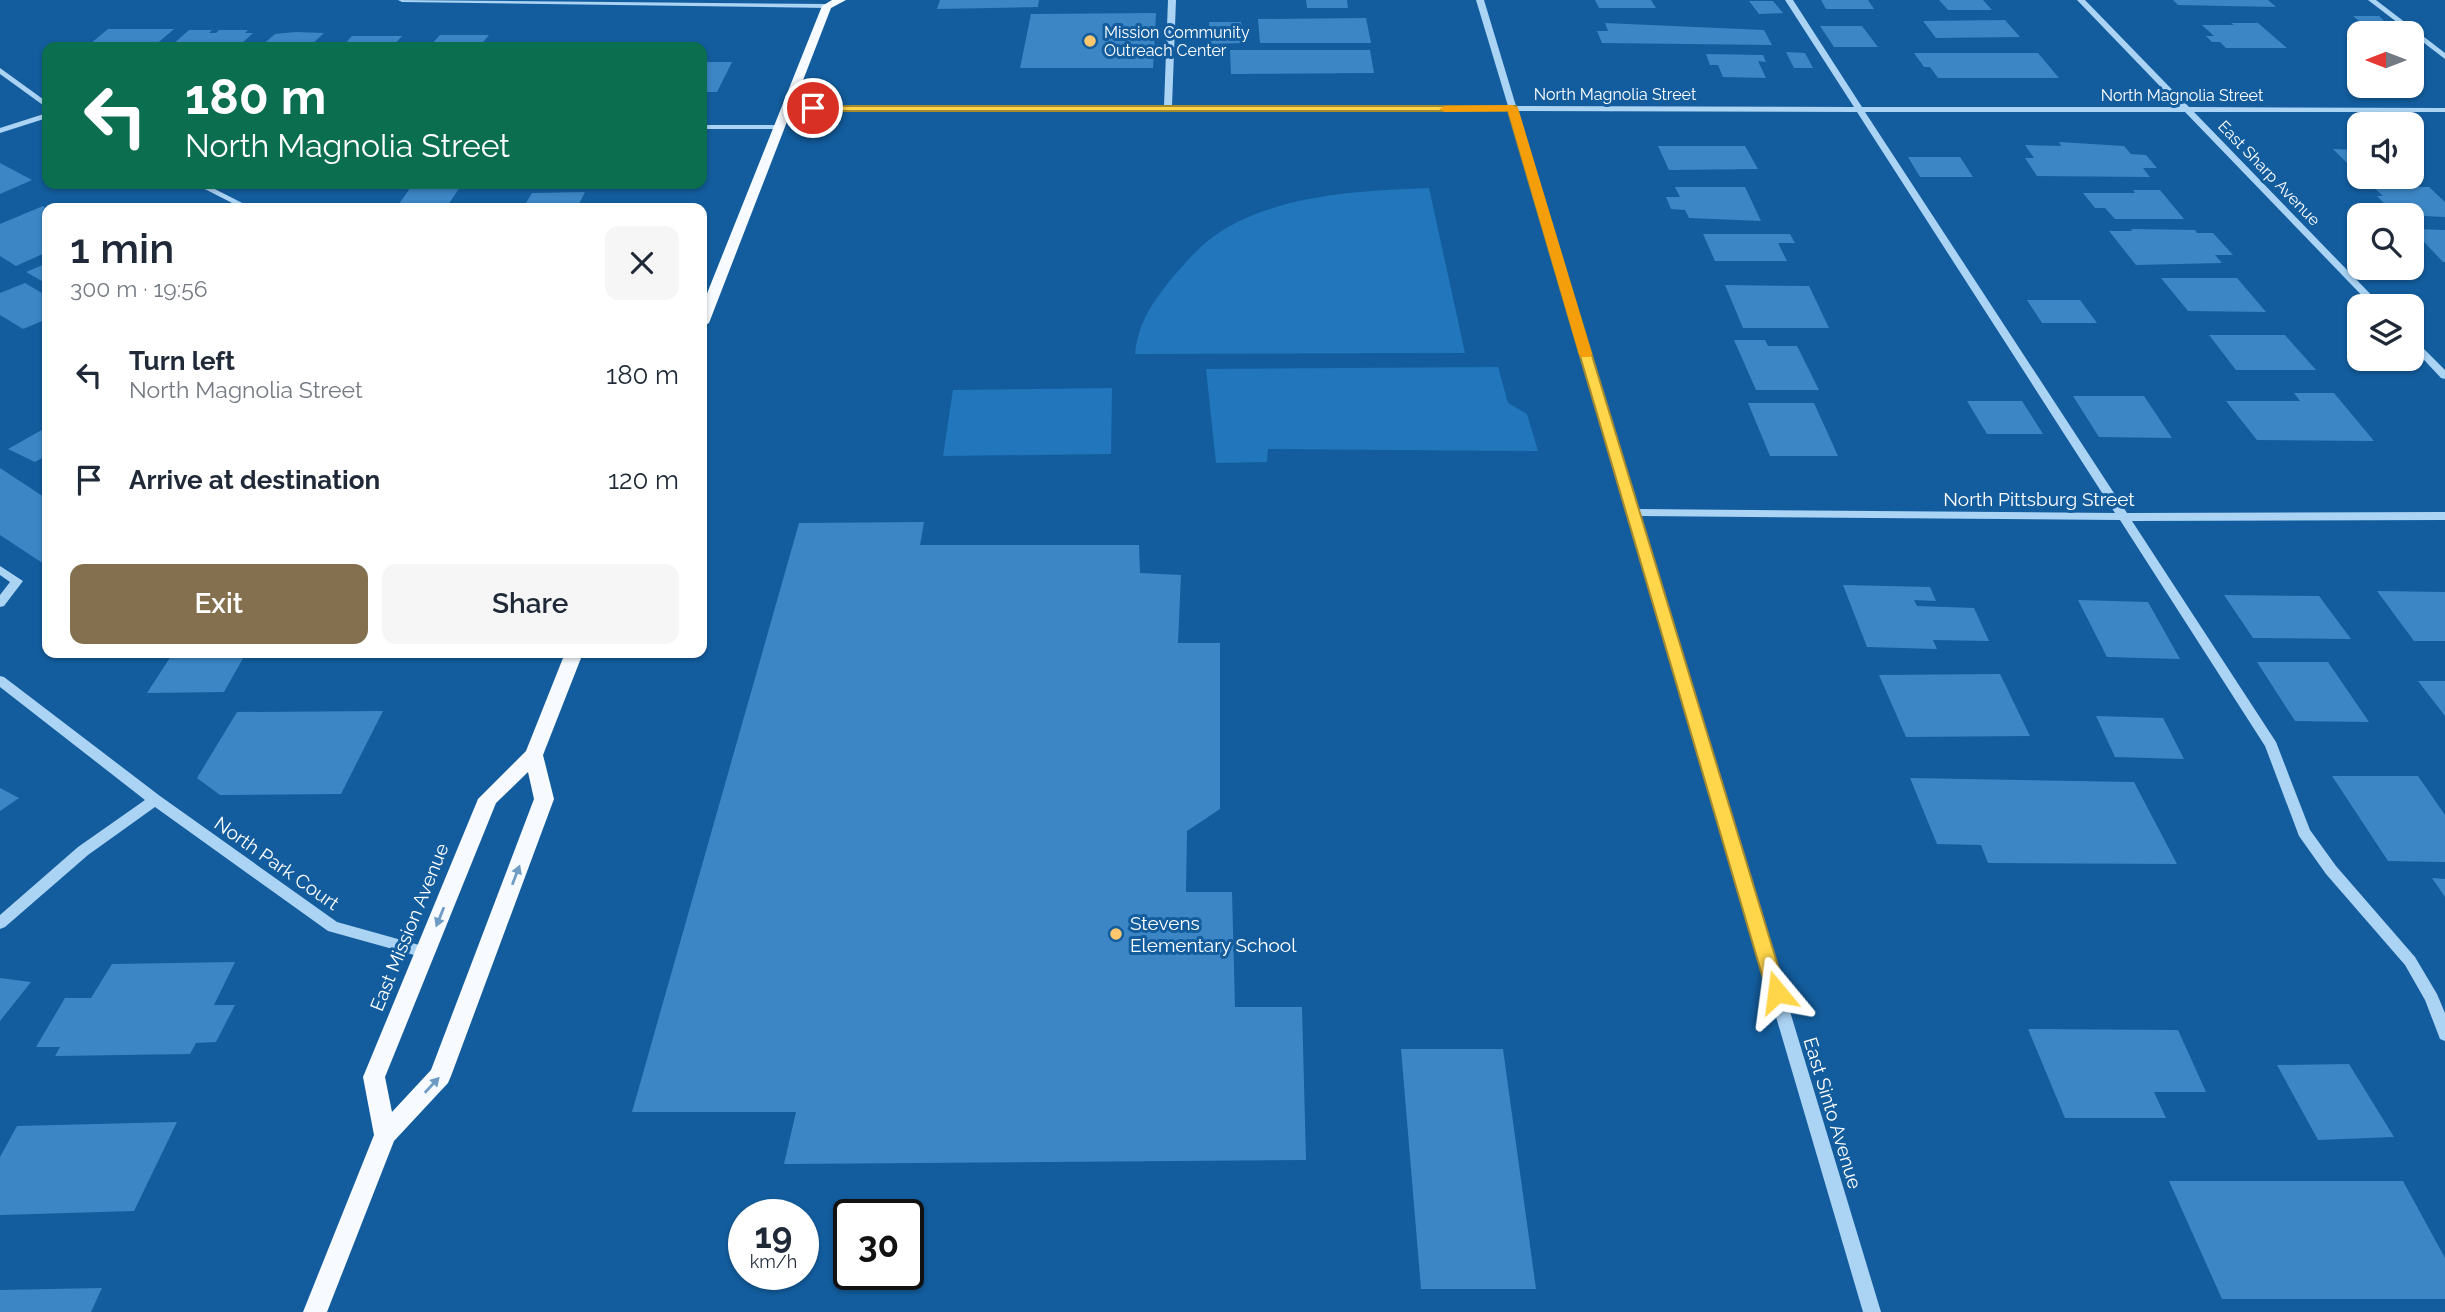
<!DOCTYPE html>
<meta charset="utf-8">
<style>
body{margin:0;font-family:Raleway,sans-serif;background:#f6f6f7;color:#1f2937;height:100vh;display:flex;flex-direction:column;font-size:26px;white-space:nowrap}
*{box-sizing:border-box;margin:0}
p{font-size:23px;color:#747a83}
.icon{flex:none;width:38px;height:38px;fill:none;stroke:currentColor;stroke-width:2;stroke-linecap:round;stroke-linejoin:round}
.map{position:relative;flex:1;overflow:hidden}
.details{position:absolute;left:42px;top:203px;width:665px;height:455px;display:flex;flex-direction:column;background:#fff;border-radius:14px;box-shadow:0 2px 5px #0004}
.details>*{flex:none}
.top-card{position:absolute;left:42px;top:42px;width:665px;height:147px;border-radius:14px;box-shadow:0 2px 5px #0004;background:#0b6e4f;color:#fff;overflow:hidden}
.needle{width:46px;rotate:270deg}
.fabs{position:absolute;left:2347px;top:21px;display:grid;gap:14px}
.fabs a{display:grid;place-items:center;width:77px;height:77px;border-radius:14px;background:#fff;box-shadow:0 2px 5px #0004;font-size:35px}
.speed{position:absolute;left:728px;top:1199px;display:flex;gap:14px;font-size:35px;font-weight:700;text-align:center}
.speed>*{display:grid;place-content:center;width:91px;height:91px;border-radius:50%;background:#fff;box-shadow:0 2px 5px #0004;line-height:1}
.speed small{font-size:18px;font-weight:400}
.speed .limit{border:4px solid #111;border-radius:10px;background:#fff;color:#111}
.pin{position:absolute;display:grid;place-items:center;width:60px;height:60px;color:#fff;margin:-30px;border:4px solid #fff;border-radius:50%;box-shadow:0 2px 7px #0007}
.me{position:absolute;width:77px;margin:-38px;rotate:344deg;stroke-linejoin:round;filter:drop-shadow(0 0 5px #0008)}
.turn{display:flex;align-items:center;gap:24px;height:147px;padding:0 28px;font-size:32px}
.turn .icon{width:91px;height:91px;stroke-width:2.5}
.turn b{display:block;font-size:49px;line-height:60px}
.round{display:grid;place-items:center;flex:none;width:74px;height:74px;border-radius:14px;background:#f6f6f7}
.overview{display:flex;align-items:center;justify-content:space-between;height:119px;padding:0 28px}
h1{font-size:42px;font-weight:600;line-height:52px}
.cta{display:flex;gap:14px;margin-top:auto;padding:14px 28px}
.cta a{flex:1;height:80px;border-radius:14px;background:#84704f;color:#fff;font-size:28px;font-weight:600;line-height:80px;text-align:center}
.cta a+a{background:#f6f6f7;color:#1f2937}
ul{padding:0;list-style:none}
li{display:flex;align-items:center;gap:21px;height:105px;padding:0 28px}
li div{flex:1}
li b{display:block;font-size:26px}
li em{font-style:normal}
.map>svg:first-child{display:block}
.green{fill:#2276bb}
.building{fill:#3c86c5}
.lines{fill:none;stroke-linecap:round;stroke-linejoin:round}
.minor{fill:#aad3f4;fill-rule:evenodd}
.major{fill:#f7fbff;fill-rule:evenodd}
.oneway{fill:#6e9cc5}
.route{fill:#ffd54a;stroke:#a68a30;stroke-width:2}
.slow{fill:#f59e0b}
.poi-dot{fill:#ffc76d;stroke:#135d9e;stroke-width:2.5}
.labels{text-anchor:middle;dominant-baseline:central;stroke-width:6;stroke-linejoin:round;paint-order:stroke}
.far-poi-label{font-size:16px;fill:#fff;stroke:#135d9e;text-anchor:start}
.far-street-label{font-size:16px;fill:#fff;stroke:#135d9e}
.street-label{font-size:19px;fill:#fff;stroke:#135d9e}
.poi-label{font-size:19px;fill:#fff;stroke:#135d9e;text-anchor:start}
</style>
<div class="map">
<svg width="2445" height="1312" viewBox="0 0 2445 1312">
<rect width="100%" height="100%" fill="#135d9e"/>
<g class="green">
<path d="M1429,188L1465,353L1135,354C1138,325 1150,306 1168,283C1182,266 1198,247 1217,234C1277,194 1359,191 1429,188Z"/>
<polygon points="1498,367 1508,403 1527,414 1538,451 1268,449 1267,462 1216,463 1206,369"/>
<polygon points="1112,388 1111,454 943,456 953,390"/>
</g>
<g class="building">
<polygon points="940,0 1039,0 1038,7 937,9"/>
<polygon points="1306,0 1347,0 1348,8 1307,8"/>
<polygon points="1595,0 1651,0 1656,8 1599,8"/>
<polygon points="1821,0 1868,0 1874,9 1826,9"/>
<polygon points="1939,0 1983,0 1992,10 1948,10"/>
<polygon points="2173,0 2268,0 2276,7 2178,5"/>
<polygon points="1749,1 1773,1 1783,13 1759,14"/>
<polygon points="1156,13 1153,68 1020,68 1031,14"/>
<polygon points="2353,16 2379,16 2397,33 2372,32"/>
<polygon points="1366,18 1371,43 1260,43 1258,19"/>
<polygon points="2005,20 2020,37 1936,38 1923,21"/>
<polygon points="1209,22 1241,22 1243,43 1210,44"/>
<polygon points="1605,23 1764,30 1772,45 1602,43 1597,31 1608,31"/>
<polygon points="2231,23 2258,23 2287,48 2226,48 2220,42 2212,42 2206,36 2214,36 2202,25 2234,25"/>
<polygon points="1820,26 1862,26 1878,47 1834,47"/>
<polygon points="108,29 174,29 153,47 90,46 94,44 90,44"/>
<polygon points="189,30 212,30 209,33 216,33 219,30 248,30 245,33 253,33 238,47 171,46"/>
<polygon points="296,32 324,33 309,47 260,47 275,34"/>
<polygon points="440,35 489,35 479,47 429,47"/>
<polygon points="352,36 402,36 392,47 342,47"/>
<polygon points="1230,50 1370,50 1374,73 1231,74"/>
<polygon points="1786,52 1805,53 1813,68 1794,68"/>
<polygon points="1914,53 2038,53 2059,78 1938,78 1930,67 1924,67"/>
<polygon points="1706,54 1763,55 1766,62 1758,61 1766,78 1723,77 1718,65 1710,65"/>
<polygon points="702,62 732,62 717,92 702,92"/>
<polygon points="2059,142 2124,146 2131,154 2146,155 2157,168 2143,168 2150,177 2037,176 2025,158 2034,158 2025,145 2061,146"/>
<polygon points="1658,146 1745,146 1758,169 1669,170"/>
<polygon points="2333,149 2359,150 2359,175"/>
<polygon points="1908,157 1960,157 1973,177 1920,177"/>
<polygon points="0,163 32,180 0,194"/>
<polygon points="413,184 462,184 446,208 396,208"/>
<polygon points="1675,187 1745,187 1761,221 1689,218 1685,210 1671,209 1666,197 1680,197"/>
<polygon points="2373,187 2429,187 2445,202 2445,217 2403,215 2396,209 2390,209 2377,196 2383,196"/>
<polygon points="2133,190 2160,190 2184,219 2115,219 2105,208 2095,208 2083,193 2135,193"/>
<polygon points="585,192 577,208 523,208 532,193"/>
<polygon points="43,206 47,209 47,252 16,266 0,256 0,224"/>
<polygon points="2131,229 2195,230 2197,233 2213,233 2233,255 2215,255 2222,263 2136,265 2109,231 2132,231"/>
<polygon points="2412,229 2445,230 2445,262 2443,262"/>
<polygon points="1703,234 1790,234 1795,243 1778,243 1787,261 1715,261"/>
<polygon points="47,263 47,284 26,272"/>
<polygon points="2161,278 2237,278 2266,312 2188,311"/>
<polygon points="25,283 47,296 47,319 23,329 0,315 0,293"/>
<polygon points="1725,285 1809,286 1829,328 1743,328"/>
<polygon points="2027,300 2080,300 2097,323 2042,323"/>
<polygon points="2209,335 2285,335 2316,370 2236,370"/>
<polygon points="1734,340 1765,340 1768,346 1797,346 1819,390 1756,390"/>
<polygon points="2294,393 2334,393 2374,441 2257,440 2226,401 2300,401"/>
<polygon points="2073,396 2144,396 2172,438 2099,437"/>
<polygon points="1967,401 2022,401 2043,434 1987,434"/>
<polygon points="1748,403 1814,403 1838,456 1770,456"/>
<polygon points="47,427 47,455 35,462 8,449"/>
<polygon points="0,468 47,499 47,566 0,535"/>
<polygon points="924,522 920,545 1139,545 1140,573 1181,575 1178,643 1220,643 1220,809 1187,831 1186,892 1232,892 1235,1007 1302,1007 1306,1160 784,1164 796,1112 632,1112 799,523"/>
<polygon points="1843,585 1930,587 1936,601 1914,600 1917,606 1974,608 1989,641 1933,640 1937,649 1867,647"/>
<polygon points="2377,591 2445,592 2445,641 2414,641"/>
<polygon points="2224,595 2319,596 2351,639 2253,638"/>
<polygon points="2078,600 2148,602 2180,659 2107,657"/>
<polygon points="173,653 246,653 224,692 147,693"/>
<polygon points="2257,662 2328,662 2369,722 2295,721"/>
<polygon points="2000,674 2030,736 1906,737 1879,675"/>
<polygon points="2418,681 2445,681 2445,716"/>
<polygon points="383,711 341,794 220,795 197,778 237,712"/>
<polygon points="2096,716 2163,718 2184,759 2115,757"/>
<polygon points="2332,776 2418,776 2445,815 2445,862 2388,861"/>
<polygon points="1910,778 2134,782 2177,864 1988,863 1981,845 1937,844"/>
<polygon points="0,788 19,798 0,811"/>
<polygon points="2432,878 2445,879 2445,897"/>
<polygon points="235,962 214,1005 235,1005 216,1042 196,1043 190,1054 55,1056 60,1047 36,1047 65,998 91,998 112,964"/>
<polygon points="0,978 31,982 0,1021"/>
<polygon points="2028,1029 2178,1030 2206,1092 2154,1092 2166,1118 2065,1118"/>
<polygon points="1401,1049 1503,1049 1536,1289 1421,1289"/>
<polygon points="2349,1064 2394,1137 2318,1140 2277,1065"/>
<polygon points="177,1122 134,1211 0,1215 0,1157 17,1126"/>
<polygon points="2169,1181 2403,1181 2445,1258 2445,1299 2222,1299"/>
<polygon points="102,1288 91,1312 0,1312 0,1290"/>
</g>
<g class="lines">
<g class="minor">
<polygon points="398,0 827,4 831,6 827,8 402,2"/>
<path d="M1168,0H1176L1172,106H1508L1476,0H1484L1516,106L1854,107L1785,0H1793L1862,107H2180L2077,0H2085L2189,107L2445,108V112H2194L2382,306H2372L2185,112H1865L2127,513L2445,512V520L2132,521L2276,742L2310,830L2336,866L2415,957L2437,994L2445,1013V1041L2440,1039L2425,1000L2405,965L2326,874L2299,836L2265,746L2120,520L1640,516L1881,1312H1863L1509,111L786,110L782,108L786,106H1164ZM1517,111L1857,112L2115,513L1637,509Z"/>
<polygon points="2368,0 2376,0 2445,53 2445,59"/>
<polygon points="0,68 47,102 47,108 0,74"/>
<polygon points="47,113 47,118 0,133 0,128"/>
<polygon points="702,125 777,125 781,127 777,129 702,129"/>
<polygon points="195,184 205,184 252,208 242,208"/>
<polygon points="2412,339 2415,340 2445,370 2445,379 2441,378 2412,347"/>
<polygon points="0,566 23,581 4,606 0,607 0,595 10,582 0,575"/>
<polygon points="0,676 4,677 160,796 337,922 430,948 432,952 430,956 425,958 328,931 155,807 88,855 5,927 0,929 0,915 78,847 145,800 0,687"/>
</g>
<g class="major">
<polygon points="832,0 846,0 831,8 709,323 702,327 702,306 822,6"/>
<path d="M565,653H583L543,755L554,799L451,1076L448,1083L394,1141L327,1312H303L374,1135L363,1077L478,799L526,751ZM528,772L534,799L431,1070L392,1112L385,1077L496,803Z"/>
</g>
</g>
<defs><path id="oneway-solid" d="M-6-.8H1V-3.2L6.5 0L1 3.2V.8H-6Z" transform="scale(1.75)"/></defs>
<g class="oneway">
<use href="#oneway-solid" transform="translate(516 875) rotate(-69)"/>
<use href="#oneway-solid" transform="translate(440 917) rotate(112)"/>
<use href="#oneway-solid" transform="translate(432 1085) rotate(-47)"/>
</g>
<polygon class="route" points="809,106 1516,106 1786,992 1783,998 1777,1000 1770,998 1767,992 1508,111 813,111 808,108"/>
<polygon class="slow" points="1512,105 1518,108 1592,354 1590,357 1581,357 1579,354 1508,111 1445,112 1439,109 1445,106"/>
<g class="poi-dot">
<circle cx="1090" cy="41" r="7"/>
<circle cx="1116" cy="934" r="7"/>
</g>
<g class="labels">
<g class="far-poi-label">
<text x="1104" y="32">Mission Community<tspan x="1104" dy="18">Outreach Center</tspan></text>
</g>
<g class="far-street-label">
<text x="1615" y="94">North Magnolia Street</text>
<text x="2182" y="95">North Magnolia Street</text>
<text transform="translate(2269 173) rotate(46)">East Sharp Avenue</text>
</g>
<g class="street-label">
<text x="2039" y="499">North Pittsburg Street</text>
<text transform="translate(277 863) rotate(35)">North Park Court</text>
<text transform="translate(409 927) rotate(-68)">East Mission Avenue</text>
<text transform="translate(1833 1113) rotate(73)">East Sinto Avenue</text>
</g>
<g class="poi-label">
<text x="1130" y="923">Stevens<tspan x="1130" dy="22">Elementary School</tspan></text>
</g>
</g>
</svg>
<div class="fabs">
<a><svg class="needle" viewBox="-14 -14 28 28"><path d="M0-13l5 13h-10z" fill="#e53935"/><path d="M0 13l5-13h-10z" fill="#747a83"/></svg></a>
<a><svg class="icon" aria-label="sound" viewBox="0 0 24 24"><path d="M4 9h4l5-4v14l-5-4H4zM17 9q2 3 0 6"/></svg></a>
<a><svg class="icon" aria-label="search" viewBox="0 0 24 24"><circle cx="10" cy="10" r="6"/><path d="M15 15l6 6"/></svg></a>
<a><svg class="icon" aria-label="layers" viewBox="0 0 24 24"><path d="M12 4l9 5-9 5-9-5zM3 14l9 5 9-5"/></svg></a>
</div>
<div class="speed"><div>19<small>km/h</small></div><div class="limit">30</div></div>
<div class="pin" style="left:813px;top:108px;background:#d93025"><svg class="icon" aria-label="arrive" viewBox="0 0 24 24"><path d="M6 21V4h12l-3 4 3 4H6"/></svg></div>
<svg class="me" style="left:1777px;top:992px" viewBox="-20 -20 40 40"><path d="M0-17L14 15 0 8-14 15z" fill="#ffd54a" stroke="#fff" stroke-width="4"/></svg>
<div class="top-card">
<div class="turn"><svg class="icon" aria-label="left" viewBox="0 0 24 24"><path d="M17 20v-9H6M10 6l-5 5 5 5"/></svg><div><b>180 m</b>North Magnolia Street</div></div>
</div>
<section class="details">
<div class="overview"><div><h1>1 min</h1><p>300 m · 19:56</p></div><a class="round"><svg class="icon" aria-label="close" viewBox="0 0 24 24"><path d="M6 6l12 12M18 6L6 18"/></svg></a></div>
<ul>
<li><svg class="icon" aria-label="left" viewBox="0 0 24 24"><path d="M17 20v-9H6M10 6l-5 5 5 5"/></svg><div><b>Turn left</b><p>North Magnolia Street</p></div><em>180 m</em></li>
<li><svg class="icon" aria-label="arrive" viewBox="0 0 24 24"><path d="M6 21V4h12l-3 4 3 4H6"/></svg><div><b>Arrive at destination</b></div><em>120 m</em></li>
</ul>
<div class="cta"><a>Exit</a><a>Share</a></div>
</section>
</div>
